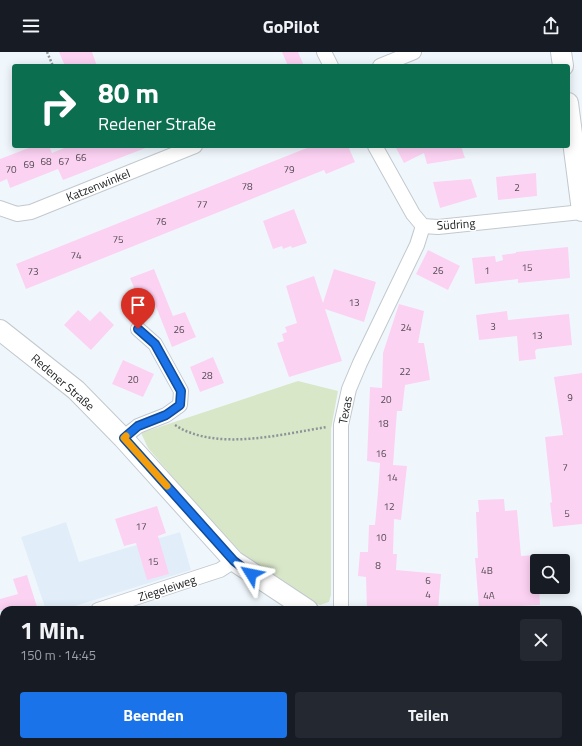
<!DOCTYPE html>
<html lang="de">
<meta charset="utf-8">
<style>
body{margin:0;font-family:"Titillium Web",sans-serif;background:#242831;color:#f1f3f6;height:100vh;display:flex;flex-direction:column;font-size:15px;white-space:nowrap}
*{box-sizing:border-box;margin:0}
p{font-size:13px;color:#9ea1a6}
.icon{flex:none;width:22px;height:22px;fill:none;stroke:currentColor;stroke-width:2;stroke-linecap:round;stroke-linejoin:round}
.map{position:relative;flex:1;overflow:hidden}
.sheet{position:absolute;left:0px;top:554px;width:582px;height:140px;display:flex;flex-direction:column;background:#171b24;border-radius:12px 12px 0 0;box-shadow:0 2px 10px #0003}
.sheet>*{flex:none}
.banner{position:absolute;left:12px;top:12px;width:558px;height:84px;border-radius:4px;box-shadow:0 2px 10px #0003;background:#0b6e4f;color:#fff;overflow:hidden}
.controls{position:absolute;left:530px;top:502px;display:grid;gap:8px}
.controls a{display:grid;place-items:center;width:40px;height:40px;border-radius:4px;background:#171b24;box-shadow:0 2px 10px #0003;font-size:20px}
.pin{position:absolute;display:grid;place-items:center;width:34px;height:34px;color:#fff;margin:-41px -17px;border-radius:50% 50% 50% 0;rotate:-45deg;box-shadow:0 0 4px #0007}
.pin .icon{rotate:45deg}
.me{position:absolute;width:44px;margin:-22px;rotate:305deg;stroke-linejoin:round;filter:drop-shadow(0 0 3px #0008)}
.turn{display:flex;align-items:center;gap:14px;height:84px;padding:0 20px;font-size:18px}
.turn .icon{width:52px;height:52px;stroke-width:2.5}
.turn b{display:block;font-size:28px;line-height:34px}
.round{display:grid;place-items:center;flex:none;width:42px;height:42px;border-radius:4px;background:#242831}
.overview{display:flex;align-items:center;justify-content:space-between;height:68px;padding:0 20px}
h1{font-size:24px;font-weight:700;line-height:30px}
.button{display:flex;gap:8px;margin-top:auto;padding:8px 20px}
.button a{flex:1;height:46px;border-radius:4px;background:#1a73e8;color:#fff;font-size:16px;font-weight:700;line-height:46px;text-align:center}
.button a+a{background:#242831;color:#f1f3f6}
header{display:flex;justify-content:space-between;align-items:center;height:52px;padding:0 20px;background:#171b24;font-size:18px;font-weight:700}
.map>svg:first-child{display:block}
.built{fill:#e1eef9}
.green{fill:#d9e7c9}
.building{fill:#fcd2f3}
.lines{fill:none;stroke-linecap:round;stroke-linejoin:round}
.street-casing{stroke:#c2c9ce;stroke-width:16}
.secondary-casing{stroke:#c2c9ce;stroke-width:22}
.path{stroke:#8d9396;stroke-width:2.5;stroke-dasharray:2 2;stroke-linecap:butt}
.street{stroke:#fff;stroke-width:14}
.secondary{stroke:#fff;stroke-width:20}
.route-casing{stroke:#114b97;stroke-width:10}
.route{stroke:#1a73e8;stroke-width:7}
.slow{stroke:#f59e0b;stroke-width:7}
.labels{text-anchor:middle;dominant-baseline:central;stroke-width:3;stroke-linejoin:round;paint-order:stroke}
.number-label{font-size:10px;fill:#524a52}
.street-label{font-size:12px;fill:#191c1d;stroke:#fff}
</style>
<header><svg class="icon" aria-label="menu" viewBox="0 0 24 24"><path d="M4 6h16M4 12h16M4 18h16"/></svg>GoPilot<svg class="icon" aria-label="share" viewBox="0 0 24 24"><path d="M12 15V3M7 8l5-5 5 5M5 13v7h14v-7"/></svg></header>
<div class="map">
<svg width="582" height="694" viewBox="0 0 582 694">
<rect width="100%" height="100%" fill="#f0f7fc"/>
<polygon class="built" points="66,470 79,510 180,480 191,518 62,558 46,558 21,485"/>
<polygon class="green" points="298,329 338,339 331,377 331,543 329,550 320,553 309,549 250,510 206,464 148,396 141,381"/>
<g class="building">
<polygon points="59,0 92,0 97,14 65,14"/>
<polygon points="282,0 298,0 304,14 288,14"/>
<polygon points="34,94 49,94 52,101 69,94 148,95 63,128 58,117 10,136 7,127 0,130 0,107"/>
<polygon points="312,94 348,94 355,110 326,122 324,118 26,237 16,212"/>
<polygon points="395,94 461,94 465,106 427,112 424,101 404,111"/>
<polygon points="536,121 537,144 498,148 496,125"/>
<polygon points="471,127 477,145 440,156 433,130"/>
<polygon points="294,157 307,191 292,196 291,194 283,197 282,194 273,197 263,169"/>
<polygon points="568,195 570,226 518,231 518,227 475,232 472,206 495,204 496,210 503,208 502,203 516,201 516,200"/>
<polygon points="428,198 460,214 448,238 416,222"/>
<polygon points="154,217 173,264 185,260 196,285 172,295 153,247 141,252 130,226"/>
<polygon points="334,217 376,230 364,270 325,257 342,309 289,325 277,291 284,289 282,282 287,280 285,275 297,271 286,234 314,224 323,251"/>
<polygon points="399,252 424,259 418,291 424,291 430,328 405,333 402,359 397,359 393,413 407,414 401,468 394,467 393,502 397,502 396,518 441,522 438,558 367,558 366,525 358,524 360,500 368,500 369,473 375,473 378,440 380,411 367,409 370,335 382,336 383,301"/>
<polygon points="78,258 90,269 100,259 114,273 91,298 64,273"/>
<polygon points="507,259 508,268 569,262 572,293 537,297 535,299 536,307 519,309 517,284 479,288 476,263"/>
<polygon points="213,305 224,331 200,340 190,315"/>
<polygon points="123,308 154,322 143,345 112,332"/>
<polygon points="582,321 582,472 553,475 550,451 552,450 545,385 563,383 554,325"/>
<polygon points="504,447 505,459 517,458 521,504 536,503 537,535 539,535 540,553 479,556 475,506 478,506 476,460 479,460 478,448"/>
<polygon points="157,454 166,481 158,484 169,522 147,528 136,491 124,494 115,467"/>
<polygon points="27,523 38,558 0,558 0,547 18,542 13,527"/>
</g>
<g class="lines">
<defs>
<g id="street">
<polyline points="324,0 331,14"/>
<polyline points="380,14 414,0"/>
<polyline points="375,94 413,162 423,174 438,175 582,160"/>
<polyline points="0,156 17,162 31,160 195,94"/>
<polyline points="123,386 138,374 166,363 180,353 181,339 155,292 138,277"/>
<polyline points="98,558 220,518 234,509"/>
<polyline points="341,558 341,373 349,337 360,311 417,193 423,174"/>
<polyline points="0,590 4,588"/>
</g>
<g id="secondary">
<polyline points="561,0 563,14"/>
<polyline points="568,51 582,159"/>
<polyline points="0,278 76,338 123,386 234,509 308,558"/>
<polyline points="578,678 582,679"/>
</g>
</defs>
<use href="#street" class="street-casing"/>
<use href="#secondary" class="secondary-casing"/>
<g class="path">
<polyline points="47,0 53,14"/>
<path d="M175,373C216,400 282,382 327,375"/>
<polyline points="374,690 375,694"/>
</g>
<use href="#street" class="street"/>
<use href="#secondary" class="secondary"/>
</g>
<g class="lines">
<defs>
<polyline id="route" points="138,277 155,292 181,339 180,353 166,363 138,374 124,386 234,509 251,522"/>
</defs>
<use href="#route" class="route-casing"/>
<use href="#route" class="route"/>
<polyline class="slow" points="126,384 124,386 167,434"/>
</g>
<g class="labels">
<g class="number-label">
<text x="81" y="105">66</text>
<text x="46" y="109">68</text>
<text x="64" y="109">67</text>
<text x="29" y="112">69</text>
<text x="11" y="117">70</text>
<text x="289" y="117">79</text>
<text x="247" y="134">78</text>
<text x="517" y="135">2</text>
<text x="202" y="152">77</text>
<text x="161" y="169">76</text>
<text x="118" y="187">75</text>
<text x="76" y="203">74</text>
<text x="527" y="215">15</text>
<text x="438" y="218">26</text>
<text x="487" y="218">1</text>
<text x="33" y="219">73</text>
<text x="354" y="250">13</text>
<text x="493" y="274">3</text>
<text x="406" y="275">24</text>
<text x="179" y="277">26</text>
<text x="537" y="283">13</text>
<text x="405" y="319">22</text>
<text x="207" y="323">28</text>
<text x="133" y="327">20</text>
<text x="570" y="345">9</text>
<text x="386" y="347">20</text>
<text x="383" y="371">18</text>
<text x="381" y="401">16</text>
<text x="565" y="415">7</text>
<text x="392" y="425">14</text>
<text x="389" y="454">12</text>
<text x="567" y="461">5</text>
<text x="141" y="474">17</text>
<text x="381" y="485">10</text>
<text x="153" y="509">15</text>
<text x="378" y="513">8</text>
<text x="487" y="518">4B</text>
<text x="428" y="528">6</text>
<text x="428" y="542">4</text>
<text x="489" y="543">4A</text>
</g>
<g class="street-label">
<text transform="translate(98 133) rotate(-22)">Katzenwinkel</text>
<text transform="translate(456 172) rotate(-4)">Südring</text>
<text transform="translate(63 330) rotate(41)">Redener Straße</text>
<text transform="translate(345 358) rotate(-79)">Texas</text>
<text transform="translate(167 536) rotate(-18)">Ziegeleiweg</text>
</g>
</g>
</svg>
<div class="controls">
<a><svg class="icon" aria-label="search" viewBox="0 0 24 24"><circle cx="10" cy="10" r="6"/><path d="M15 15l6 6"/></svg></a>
</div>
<div class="pin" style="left:138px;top:277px;background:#d93025"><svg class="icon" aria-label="arrive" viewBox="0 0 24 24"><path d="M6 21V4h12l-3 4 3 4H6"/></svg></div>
<svg class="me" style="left:251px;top:522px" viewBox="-20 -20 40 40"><path d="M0-17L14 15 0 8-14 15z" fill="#1a73e8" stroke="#fff" stroke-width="4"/></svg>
<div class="banner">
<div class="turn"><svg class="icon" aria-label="right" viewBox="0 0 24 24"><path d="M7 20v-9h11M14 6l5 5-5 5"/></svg><div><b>80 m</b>Redener Straße</div></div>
</div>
<section class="sheet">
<div class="overview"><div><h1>1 Min.</h1><p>150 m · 14:45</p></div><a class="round"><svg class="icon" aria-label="close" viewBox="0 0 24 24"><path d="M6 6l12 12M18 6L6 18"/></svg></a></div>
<div class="button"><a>Beenden</a><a>Teilen</a></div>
</section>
</div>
